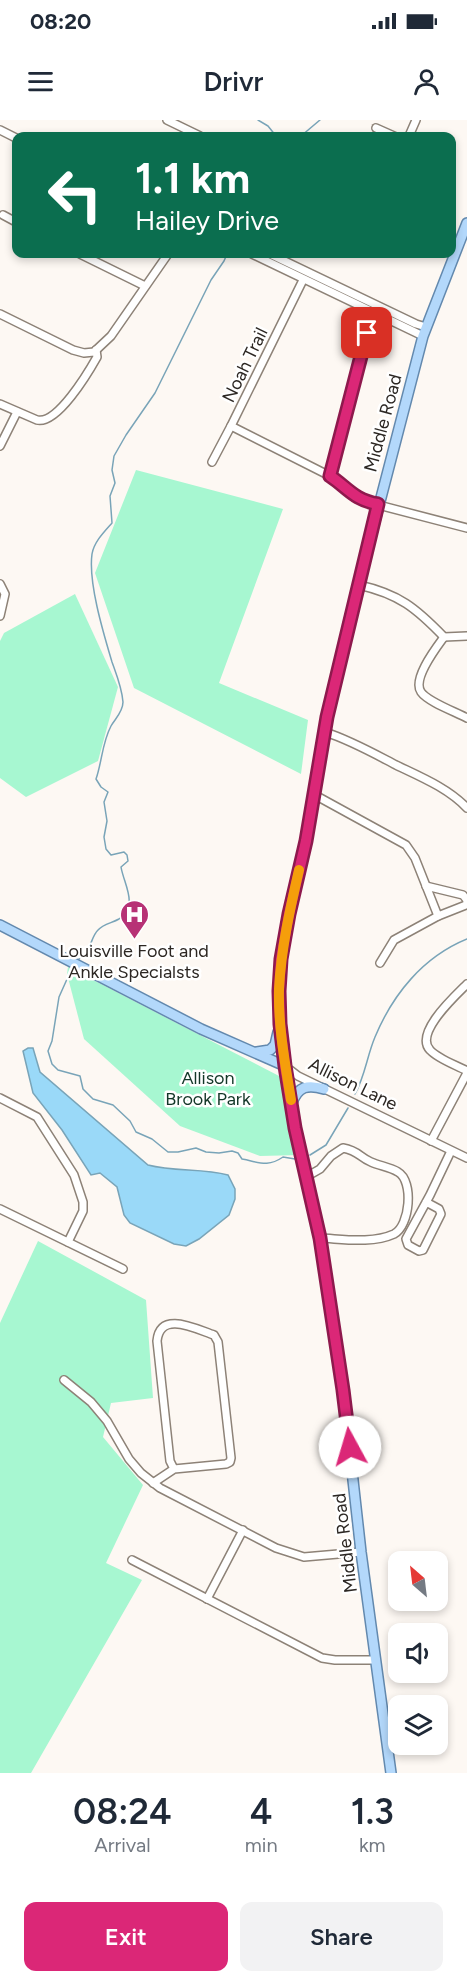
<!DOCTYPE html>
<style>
body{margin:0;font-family:Figtree,sans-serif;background:#f2f2f3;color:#1f2937;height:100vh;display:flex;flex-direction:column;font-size:22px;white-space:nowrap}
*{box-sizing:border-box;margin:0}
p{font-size:20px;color:#747a83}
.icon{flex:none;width:33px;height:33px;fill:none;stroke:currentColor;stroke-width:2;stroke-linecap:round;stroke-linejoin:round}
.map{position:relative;height:1653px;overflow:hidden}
.side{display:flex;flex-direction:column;background:#fff;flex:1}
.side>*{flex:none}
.hud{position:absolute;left:12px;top:12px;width:444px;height:126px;border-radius:12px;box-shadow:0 3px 9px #0003;background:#0b6e4f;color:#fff;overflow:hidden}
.needle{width:39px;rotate:332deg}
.buttons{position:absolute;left:388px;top:1431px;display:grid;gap:12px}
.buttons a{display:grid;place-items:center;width:60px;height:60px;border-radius:12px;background:#fff;box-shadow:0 3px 9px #0003;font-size:30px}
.pin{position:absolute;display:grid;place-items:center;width:51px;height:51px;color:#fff;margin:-26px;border-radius:12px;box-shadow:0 3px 9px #0006}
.me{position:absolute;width:66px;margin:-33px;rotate:354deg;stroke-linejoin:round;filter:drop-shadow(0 0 4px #0008)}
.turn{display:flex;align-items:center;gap:21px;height:126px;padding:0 24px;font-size:27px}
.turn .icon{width:78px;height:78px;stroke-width:2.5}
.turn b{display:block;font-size:42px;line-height:51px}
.eta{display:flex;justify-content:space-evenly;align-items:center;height:102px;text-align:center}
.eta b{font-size:36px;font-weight:600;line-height:42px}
.cta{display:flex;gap:12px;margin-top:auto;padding:12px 24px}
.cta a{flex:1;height:69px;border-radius:12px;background:#db2777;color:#fff;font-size:24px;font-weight:600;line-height:69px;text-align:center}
.cta a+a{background:#f2f2f3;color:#1f2937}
.status{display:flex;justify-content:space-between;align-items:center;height:42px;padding:0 30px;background:#fff;direction:ltr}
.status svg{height:16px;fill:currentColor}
header{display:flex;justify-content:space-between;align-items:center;height:78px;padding:0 24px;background:#fff;font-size:27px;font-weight:600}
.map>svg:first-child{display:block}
.green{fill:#a7f7d1}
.water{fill:#9ad9f8;stroke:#79a4b8;stroke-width:1.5}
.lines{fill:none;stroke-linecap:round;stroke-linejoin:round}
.stream{stroke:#79a4b8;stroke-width:1.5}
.minor-casing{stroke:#8d8277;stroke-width:10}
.major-casing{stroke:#6389ae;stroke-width:12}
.minor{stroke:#fff;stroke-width:7}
.major{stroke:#b3d8fb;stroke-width:9}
.route-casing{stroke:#8e194d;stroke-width:15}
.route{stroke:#db2777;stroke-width:10}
.slow{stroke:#f59e0b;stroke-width:10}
.labels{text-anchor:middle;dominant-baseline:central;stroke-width:5;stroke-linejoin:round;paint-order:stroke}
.street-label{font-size:18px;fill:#2c2723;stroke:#fff}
.poi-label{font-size:18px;fill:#2c2723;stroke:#fff}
.park-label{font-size:18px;fill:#133728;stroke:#fff}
</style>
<div class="status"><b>08:20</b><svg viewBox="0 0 49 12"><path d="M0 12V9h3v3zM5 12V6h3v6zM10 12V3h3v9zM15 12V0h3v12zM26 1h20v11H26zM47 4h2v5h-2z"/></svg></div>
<header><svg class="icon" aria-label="menu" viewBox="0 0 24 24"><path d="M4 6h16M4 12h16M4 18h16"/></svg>Drivr<svg class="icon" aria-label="person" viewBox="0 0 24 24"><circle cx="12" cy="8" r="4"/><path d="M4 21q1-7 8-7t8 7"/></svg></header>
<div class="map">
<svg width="467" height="1653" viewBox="0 0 467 1653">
<rect width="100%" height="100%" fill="#fdf8f3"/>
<g class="green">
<polygon points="136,350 283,389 219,563 308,600 301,654 134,568 95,453"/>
<polygon points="75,474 118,567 98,641 26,677 0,658 0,521 4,513"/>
<polygon points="68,847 281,957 301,1035 260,1036 180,1006 84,919 67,854"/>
<polygon points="38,1121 146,1180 153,1278 111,1283 103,1317 143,1365 106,1443 142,1460 31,1653 0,1653 0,1203"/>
</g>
<path class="water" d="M28,928H33L40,952L148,1045C175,1052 202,1048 228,1055L235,1069V1079L229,1095L199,1119L186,1126L174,1124L130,1103L124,1095L117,1067L100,1053L91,1055L62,1010L33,973L23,931Z"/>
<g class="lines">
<g class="stream">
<polyline points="258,0 268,6 276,16"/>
<polyline points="301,16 320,0"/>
<path d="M76,842C81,837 86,833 89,827C92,822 93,815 98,810C103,804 112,803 119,799C139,785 124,765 121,747L128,741L127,735L124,732L111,735L106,729L104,717L107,701L104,682L108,672L101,667L96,659C102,642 102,623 111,606C115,599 123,592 123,582C122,568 117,556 112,542C104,515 88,463 92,434C94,422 104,412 112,403L110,376L115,363L112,350L114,336L126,315L155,273L211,160L224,141L227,134"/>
<path d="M72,848L59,877L52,921L48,931L52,944L58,950L80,956L83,969L93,979L113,985L130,1001L136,1012L152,1019L168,1032H178L196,1028L206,1032L219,1033L232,1031L238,1033L242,1039C259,1042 267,1048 283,1037L295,1039"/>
<path d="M355,974C365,956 367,936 375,917C393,874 423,837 467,819"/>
<polyline points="310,1035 326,1025 348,988"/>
</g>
<defs>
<g id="minor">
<polyline points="167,0 200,16"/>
<polyline points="376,8 394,16"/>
<polyline points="0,10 16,18"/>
<polyline points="409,16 416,0"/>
<polyline points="3,95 16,102"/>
<polyline points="80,134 145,166"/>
<polyline points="252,134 423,216"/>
<polyline points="270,134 416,204 426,207"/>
<polyline points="0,194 73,230 84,233 94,232 111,216 168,134"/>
<path d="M0,284L37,300C57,305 88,253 97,237L96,230"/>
<path d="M231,306L330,356C342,363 350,374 363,381L467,408"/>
<polyline points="0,326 17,292"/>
<polyline points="212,342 231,306 303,160"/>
<polyline points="330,356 372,193"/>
<polyline points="0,464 5,474 0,496"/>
<path d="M359,465C399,474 416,488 444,517L467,516"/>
<path d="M444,517C436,528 412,559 421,572C428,582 456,592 467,598"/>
<path d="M325,612C350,620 373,633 396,645C421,657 448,668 467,688"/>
<polyline points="313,674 406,725 415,738 438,796"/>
<polyline points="426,766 463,775 467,780"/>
<polyline points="380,843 394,820 438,796 466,785 467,782"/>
<path d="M467,864C455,876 414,913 430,930C438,939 456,945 467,951"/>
<polyline points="285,946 298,956 467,1038"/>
<polyline points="0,978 37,997 74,1055 83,1082 83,1091 68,1122"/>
<polyline points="431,1021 467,953"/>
<path d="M306,1057L320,1049L331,1036L343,1028C359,1031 359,1037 371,1042C380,1046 390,1047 398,1052C414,1061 410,1106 394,1114C372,1124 343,1119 320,1118"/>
<polyline points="426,1082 439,1089 441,1094 423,1130 419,1131 408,1125 406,1119 430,1075 451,1031"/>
<polyline points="0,1089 123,1149"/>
<polyline points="64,1260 91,1282 107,1301 129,1339 141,1353 160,1368 276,1428 304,1437 361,1432"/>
<path d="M153,1363L174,1349L170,1341L157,1221C160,1190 196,1209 214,1215L218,1222L231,1338L230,1342L226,1344L174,1349"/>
<polyline points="132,1440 322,1538 335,1540 376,1540"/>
<polyline points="207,1479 243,1410"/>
</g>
<g id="major">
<polyline points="0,805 201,909 285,946"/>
<polyline points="257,932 270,930 275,925 278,912"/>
<path d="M292,983C298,966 308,964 324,969"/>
<polyline points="391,1653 361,1432 343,1270 320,1118 295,1008 280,904 279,871 281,839 289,793 306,721 327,597 350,497 423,216 467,103"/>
</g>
</defs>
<use href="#minor" class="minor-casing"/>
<use href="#major" class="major-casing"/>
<use href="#minor" class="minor"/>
<use href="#major" class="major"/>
</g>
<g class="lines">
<defs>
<path id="route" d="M350,1327L343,1270L320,1118L295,1008L285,946L280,904L279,871L281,839L289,794L306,721L327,597L378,384C354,380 348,368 330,356L367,213"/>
</defs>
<use href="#route" class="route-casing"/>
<use href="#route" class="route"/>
<path class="slow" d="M291,980C285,943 278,906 279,869C281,829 290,789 299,750"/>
</g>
<defs>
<symbol id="hospital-pin" viewBox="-11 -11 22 30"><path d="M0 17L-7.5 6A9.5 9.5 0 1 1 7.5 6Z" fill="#b73276" stroke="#fff"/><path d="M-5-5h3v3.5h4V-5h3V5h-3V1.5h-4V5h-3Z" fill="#fff"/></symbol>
</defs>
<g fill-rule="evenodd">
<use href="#hospital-pin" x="118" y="778" width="33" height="45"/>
</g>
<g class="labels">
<g class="street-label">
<text transform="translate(245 245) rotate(-64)">Noah Trail</text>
<text transform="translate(383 303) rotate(-75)">Middle Road</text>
<text transform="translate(353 964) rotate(26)">Allison Lane</text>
<text transform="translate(345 1423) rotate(-97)">Middle Road</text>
</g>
<g class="poi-label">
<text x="134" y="831">Louisville Foot and<tspan x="134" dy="21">Ankle Specialsts</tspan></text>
</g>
<g class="park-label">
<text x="208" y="958">Allison<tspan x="208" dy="21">Brook Park</tspan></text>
</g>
</g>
</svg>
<div class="buttons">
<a><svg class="needle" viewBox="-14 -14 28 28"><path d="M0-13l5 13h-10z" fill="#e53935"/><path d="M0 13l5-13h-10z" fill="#747a83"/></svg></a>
<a><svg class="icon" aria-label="sound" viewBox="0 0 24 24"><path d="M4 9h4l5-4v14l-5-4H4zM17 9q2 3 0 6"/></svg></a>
<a><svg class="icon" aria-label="layers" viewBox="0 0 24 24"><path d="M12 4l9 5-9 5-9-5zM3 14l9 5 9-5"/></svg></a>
</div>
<div class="pin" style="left:367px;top:213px;background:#d93025"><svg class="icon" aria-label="arrive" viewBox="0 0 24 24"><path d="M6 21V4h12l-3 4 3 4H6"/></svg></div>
<svg class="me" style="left:350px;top:1327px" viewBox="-20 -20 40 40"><circle r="19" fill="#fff"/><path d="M0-13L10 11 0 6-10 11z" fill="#db2777"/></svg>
<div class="hud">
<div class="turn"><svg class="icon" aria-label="left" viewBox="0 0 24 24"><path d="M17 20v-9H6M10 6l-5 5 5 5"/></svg><div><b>1.1 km</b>Hailey Drive</div></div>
</div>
</div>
<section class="side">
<div class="eta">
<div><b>08:24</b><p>Arrival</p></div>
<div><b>4</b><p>min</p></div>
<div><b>1.3</b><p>km</p></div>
</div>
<div class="cta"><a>Exit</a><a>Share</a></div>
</section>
